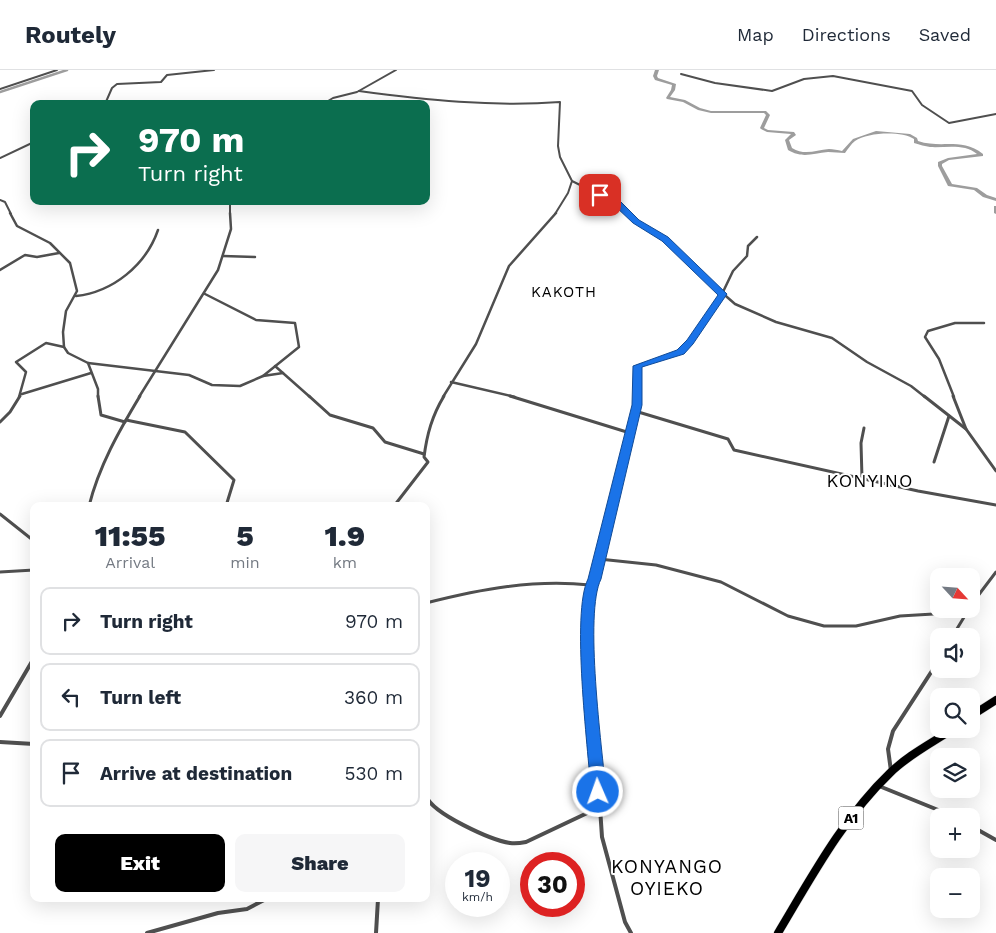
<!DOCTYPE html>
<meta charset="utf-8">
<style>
body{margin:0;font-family:"Work Sans",sans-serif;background:#f6f6f7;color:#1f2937;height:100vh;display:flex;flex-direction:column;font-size:19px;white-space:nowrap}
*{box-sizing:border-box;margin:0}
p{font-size:16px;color:#747a83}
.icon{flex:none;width:28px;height:28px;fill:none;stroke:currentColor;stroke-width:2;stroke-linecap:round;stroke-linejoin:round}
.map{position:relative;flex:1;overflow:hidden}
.side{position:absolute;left:30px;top:432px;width:400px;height:400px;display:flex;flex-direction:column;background:#fff;border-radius:10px;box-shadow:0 5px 20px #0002}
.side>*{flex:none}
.hud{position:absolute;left:30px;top:30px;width:400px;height:105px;border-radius:10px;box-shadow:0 5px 20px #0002;background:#0b6e4f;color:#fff;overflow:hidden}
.needle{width:32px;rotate:116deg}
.controls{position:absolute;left:930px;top:498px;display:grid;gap:10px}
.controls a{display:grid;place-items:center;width:50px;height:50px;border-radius:10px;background:#fff;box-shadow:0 5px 20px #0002;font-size:25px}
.speed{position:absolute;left:445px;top:782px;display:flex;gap:10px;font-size:25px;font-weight:700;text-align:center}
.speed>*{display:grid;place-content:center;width:65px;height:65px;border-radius:50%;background:#fff;box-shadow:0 5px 20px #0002;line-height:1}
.speed small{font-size:12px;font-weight:400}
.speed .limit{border:8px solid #d22;background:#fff;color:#111}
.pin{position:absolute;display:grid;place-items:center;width:42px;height:42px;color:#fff;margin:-21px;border-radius:10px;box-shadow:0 2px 8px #0006}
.me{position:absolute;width:55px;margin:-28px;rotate:358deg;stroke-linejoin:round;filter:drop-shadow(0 0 4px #0008)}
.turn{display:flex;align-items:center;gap:18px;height:105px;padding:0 25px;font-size:22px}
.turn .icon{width:65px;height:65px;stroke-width:2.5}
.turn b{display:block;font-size:35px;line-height:42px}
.eta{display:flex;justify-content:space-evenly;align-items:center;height:85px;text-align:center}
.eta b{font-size:30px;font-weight:800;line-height:35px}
.cta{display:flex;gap:10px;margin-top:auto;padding:10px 25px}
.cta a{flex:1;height:58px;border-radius:10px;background:#000;color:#fff;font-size:20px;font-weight:800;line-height:58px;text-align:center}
.cta a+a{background:#f6f6f7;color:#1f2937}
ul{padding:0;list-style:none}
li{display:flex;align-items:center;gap:15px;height:68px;margin:0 10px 8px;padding:0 15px;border:2px solid #e0e1e3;border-radius:10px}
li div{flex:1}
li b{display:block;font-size:19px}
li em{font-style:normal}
header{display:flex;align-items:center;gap:30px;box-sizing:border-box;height:70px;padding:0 25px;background:#fff;border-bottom:1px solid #e0e1e3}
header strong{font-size:24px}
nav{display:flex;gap:28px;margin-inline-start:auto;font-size:18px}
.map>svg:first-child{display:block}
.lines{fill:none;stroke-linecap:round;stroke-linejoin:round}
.canal{stroke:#9d9d9d;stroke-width:2.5}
.river{fill:#9d9d9d;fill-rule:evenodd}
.highway-casing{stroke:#dbdbdb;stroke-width:9}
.street-far3{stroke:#4f4f4f;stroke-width:2}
.street-far2{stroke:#4f4f4f;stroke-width:2.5}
.street-far1{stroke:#4f4f4f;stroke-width:3}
.street{stroke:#4f4f4f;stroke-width:4}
.highway{stroke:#000;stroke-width:8}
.route{fill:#1a73e8;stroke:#114b97}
.labels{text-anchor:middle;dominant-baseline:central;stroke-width:4;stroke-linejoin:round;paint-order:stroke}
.shield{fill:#fff;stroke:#4c4c4c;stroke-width:1}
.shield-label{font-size:14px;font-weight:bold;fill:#000}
.far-quarter-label{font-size:15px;letter-spacing:1px;fill:#000;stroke:#fff}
.quarter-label{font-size:18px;letter-spacing:1px;fill:#000;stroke:#fff}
.near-neighbourhood-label{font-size:19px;letter-spacing:1px;fill:#000;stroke:#fff}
</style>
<header>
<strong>Routely</strong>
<nav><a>Map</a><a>Directions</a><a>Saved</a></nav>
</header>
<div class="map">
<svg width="996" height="863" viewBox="0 0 996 863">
<rect width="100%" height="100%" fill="#fff"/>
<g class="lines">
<polyline class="canal" points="0,22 67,0"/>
<g class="river">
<path d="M655,0H659L657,6L658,8L676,14L675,20L670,27L685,30L700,38L711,41H766L770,45L764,58L768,60L794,62L796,65L789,70L792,78C805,86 816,80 829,79C833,79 838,80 842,81L853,69L876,61L910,64L917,68L918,71C941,79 961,67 983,84V86L949,90L942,94V96L952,114L977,118L987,125L996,128V131L983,127L974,120L948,116L938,96V92L948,88L977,84C964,73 946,78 930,77C925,76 920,75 914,73V69C902,61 868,62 855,71C851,74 848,79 845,83C839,83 834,82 828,82C813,83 803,89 788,80L785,70L791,64L767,62L761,59L760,58L766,45L764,43H711L698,40L683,32L667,29L666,28L671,20L672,15L655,10L653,6Z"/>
<polygon points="994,136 996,136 996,144 994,143"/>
</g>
<defs>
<g id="highway">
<polyline points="971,646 996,630"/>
<path d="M778,863C811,808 843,748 890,703C908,685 932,673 953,659"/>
</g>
</defs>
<use href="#highway" class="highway-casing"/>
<g class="street-far3">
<polyline points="681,4 715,13 772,21 804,9 833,6 912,21 922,35 949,53 996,44"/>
<polyline points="0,19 57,0"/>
<path d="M359,21C426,30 492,37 560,32L558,76L560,87L572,111L618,134L628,144"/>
<polyline points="105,34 112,18 117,14 161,12 167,5 214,0"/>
<polyline points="323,34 333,28 357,22 396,0"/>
<polyline points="0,88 34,72"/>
<polyline points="0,130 5,132 11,144"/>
<polyline points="230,131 230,144"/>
<polyline points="555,144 568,123 572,111"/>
</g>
<g class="street-far2">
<polyline points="10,143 17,156 50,173 70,193 77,221 66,241 63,262 64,277 68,283 88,293 189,305 212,315 240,316 263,306 299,277 295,253 256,250 205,224"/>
<polyline points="627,143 636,152 665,169 688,193 735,234 776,252 832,268 867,292 911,316 925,327"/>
<polyline points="223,186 255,187"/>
<polyline points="0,200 25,185 37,187 59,183"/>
<path d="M76,226C113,222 146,195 158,160"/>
<polyline points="88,293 98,319 98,327"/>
<polyline points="275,296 310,327"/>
<polyline points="263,306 283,303"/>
<polyline points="451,312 515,327"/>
<polyline points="22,324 91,303"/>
<polyline points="19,327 26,302 16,292 46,273 64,277"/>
<polyline points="139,327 218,200 231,159 230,143"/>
<polyline points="443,327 476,274 509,196 556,143"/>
<polyline points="637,327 637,296 672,286 684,278 722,224 733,201 747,186 748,176 757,167"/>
<polyline points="954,327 939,289 925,267 928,261 955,253 984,253"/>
</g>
<g class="street-far1">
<polyline points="98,326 101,345 125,352"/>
<polyline points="309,326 330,345 373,358 385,372 424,384"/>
<polyline points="510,326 630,363"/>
<polyline points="924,326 966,359 996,401"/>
<polyline points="953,326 966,359"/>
<polyline points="635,341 728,369 734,380 918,421 996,435"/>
<polyline points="126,350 185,362 234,410 226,436"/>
<polyline points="0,352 10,342 20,326"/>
<polyline points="934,392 949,346"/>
<polyline points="862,408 861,373 864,358"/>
<path d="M89,436C99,396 119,361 140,326"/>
<path d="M394,436L428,392L424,387C427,364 432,346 444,326"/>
<polyline points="0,444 34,471"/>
<polyline points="599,489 656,495 721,512 788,546 824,556 856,556 900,546 967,542"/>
<polyline points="0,502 34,500"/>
<polyline points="590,515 595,509 637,335 637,326"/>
<path d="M426,533C481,519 534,509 590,515L588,562"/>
<polyline points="971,535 996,502"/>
<polyline points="955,562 969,539"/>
</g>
<g class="street">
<polyline points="588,561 602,767 625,852 631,863"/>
<polyline points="953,566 956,561"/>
<polyline points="0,646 34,588"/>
<polyline points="0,672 34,674"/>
<polyline points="891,701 888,679 893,661 939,590"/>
<polyline points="879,716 953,746"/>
<path d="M426,726C433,744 491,770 510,773C516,774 521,773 526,772L600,737"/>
<polyline points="971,756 996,770"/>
<polyline points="147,863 218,843 247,839 266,829"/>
<polyline points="376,863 378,829"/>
</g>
<use href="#highway" class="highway"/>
</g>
<path class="route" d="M600,123L621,132L639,150L668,167L727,224L693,274L684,284L642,297V335L601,509C584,543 602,678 606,722L604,727L598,729L593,727L591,722C588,677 571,543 588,509L632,335L633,296L677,280L687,270L718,225L662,171L633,153L615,136L597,127L596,125Z"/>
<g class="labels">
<rect class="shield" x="838.5" y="736.5" width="25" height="23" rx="4"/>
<g class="shield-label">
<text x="851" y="748">A1</text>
</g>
<g class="far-quarter-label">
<text x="564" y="222">KAKOTH</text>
</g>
<g class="quarter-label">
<text x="870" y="410">KONYINO</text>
</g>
<g class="near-neighbourhood-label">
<text x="667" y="796">KONYANGO<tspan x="667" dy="22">OYIEKO</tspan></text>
</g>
</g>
</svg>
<div class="controls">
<a><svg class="needle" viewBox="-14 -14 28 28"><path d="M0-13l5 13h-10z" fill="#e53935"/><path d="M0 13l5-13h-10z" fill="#747a83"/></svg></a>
<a><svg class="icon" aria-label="sound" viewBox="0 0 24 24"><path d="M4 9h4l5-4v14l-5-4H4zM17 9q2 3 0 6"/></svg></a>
<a><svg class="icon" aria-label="search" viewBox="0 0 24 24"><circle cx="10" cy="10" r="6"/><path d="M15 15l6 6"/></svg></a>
<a><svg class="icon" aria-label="layers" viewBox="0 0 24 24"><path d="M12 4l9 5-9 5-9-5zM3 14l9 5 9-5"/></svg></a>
<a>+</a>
<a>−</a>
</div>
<div class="speed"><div>19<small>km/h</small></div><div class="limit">30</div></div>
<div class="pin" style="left:600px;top:125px;background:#d93025"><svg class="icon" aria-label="arrive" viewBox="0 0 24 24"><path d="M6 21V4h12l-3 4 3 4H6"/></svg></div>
<svg class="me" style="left:598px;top:722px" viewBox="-20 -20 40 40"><circle r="17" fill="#1a73e8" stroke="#fff" stroke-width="3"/><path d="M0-11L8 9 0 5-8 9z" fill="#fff"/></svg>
<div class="hud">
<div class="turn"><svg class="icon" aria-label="right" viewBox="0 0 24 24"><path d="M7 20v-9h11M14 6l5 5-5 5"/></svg><div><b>970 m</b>Turn right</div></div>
</div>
<section class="side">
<div class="eta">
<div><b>11:55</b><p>Arrival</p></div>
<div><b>5</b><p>min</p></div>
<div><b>1.9</b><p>km</p></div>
</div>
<ul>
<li><svg class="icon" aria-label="right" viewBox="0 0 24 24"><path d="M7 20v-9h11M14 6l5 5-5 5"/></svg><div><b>Turn right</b></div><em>970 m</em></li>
<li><svg class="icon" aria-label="left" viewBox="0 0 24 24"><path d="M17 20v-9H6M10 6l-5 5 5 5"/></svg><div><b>Turn left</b></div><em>360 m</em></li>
<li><svg class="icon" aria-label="arrive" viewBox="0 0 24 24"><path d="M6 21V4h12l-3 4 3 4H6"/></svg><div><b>Arrive at destination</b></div><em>530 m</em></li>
</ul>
<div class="cta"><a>Exit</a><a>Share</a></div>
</section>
</div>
